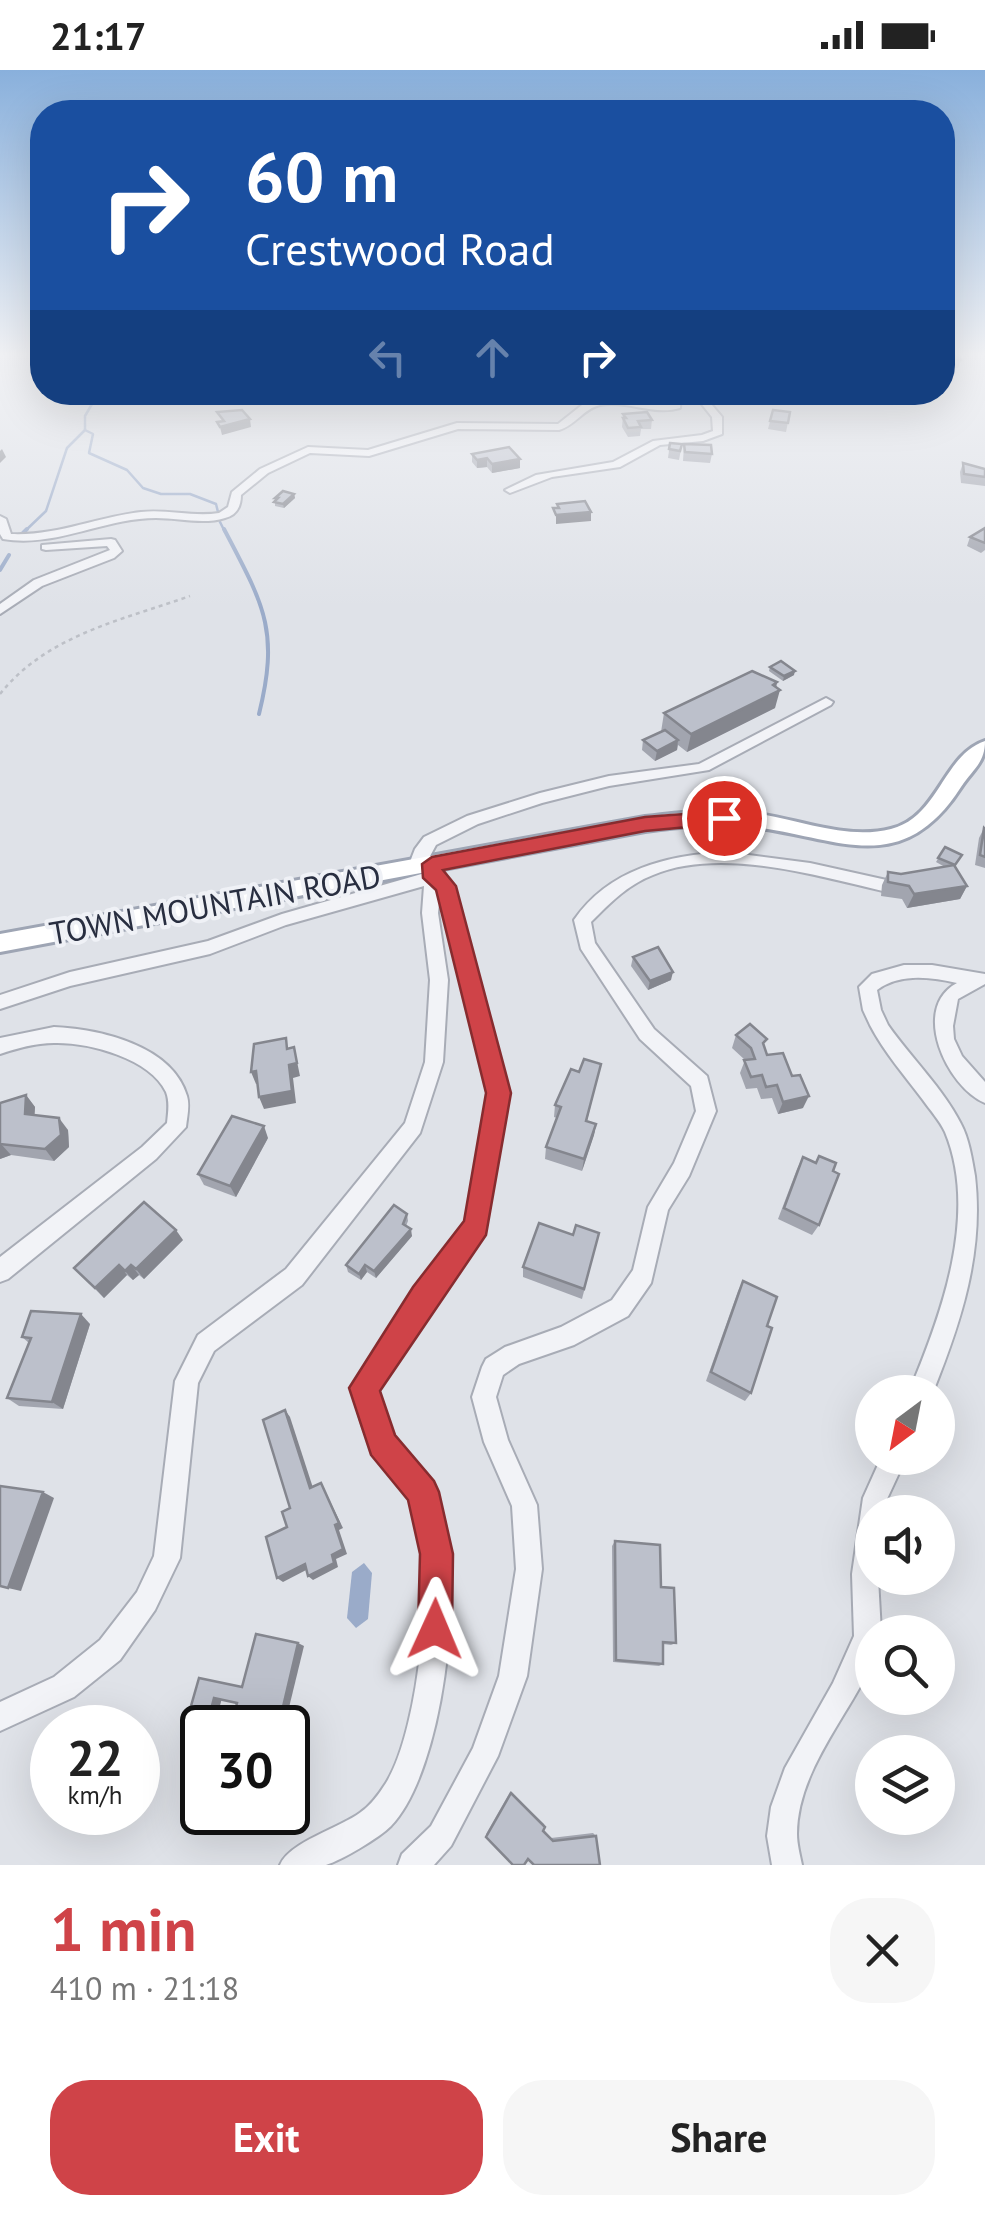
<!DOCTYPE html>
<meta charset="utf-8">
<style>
body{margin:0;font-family:"PT Sans",sans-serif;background:#f6f6f6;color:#222;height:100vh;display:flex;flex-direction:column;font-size:38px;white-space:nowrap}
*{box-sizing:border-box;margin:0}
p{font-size:32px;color:#767676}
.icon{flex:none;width:55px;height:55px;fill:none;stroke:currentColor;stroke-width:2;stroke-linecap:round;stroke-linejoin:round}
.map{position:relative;height:1795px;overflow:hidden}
.details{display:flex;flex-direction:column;background:#fff;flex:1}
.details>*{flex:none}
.guide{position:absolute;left:30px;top:30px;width:925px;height:305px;border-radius:40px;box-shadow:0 10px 40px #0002;background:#1a4fa0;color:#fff;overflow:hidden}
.needle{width:65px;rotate:212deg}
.buttons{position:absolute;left:855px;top:1305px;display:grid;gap:20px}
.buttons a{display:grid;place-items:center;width:100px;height:100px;border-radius:50%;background:#fff;box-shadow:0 10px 40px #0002;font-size:50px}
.speed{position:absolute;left:30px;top:1635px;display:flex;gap:20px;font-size:50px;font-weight:700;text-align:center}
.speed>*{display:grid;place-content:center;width:130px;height:130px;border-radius:50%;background:#fff;box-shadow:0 10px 40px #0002;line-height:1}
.speed small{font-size:25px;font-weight:400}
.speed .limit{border:5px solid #111;border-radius:15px;background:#fff;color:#111}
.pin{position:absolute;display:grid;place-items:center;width:85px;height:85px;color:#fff;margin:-42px;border:5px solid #fff;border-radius:50%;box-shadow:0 2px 10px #0007}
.me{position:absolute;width:110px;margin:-55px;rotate:1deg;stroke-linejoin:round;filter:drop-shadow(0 0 8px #0008)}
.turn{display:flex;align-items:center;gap:35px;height:210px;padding:0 50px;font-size:45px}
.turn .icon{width:130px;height:130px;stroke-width:2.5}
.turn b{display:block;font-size:70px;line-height:85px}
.lanes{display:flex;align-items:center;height:95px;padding:0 50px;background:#0003;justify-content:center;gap:50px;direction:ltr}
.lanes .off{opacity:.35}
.round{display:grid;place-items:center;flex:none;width:105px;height:105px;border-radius:40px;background:#f6f6f6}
.head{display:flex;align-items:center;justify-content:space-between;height:170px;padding:0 50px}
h1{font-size:60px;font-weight:700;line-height:75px;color:#cf4348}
.button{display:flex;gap:20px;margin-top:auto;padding:20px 50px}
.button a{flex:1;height:115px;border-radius:40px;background:#cf4348;color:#fff;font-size:40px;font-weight:700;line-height:115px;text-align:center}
.button a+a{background:#f6f6f6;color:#222}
.status{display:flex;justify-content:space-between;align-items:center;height:70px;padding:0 50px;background:#fff;direction:ltr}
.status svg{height:28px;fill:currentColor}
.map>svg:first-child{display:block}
.water{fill:#9aabc9}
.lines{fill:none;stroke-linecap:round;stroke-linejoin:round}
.stream-far1{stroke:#9aabc9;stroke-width:2.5}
.stream{stroke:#9aabc9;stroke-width:4}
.minor-casing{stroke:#a8acb6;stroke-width:4}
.major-casing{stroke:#9ea5b4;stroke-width:6}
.path{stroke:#bdc0c7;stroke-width:2.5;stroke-dasharray:4 4;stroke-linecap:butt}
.minor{fill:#f2f3f7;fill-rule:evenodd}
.major{fill:#fff;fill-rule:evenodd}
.wall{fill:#a2a5af}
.shaded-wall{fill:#84868e}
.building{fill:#bcc0cb;stroke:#84868e;stroke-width:2.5}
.route{fill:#cf4348;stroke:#872c2f;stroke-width:2.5}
.labels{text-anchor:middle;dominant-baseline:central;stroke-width:8;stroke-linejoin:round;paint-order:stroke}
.street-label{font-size:32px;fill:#282e40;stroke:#eff1f6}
</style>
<div class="status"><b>21:17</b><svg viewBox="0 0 49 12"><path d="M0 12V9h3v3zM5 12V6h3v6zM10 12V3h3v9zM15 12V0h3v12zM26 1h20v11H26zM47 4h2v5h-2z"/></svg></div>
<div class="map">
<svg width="985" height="1795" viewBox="0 0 985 1795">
<rect width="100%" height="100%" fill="#dfe2e8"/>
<polygon class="water" points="364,1493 372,1503 368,1549 356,1558 347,1548 352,1502"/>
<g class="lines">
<g class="stream-far1">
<polyline points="85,360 93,364 89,383 127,400 143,418 161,424 190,424 216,434 218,442"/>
<polyline points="220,452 225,462"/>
<polyline points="24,462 46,441 67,378 85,360 85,346 99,322"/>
</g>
<g class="stream">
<path d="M224,459C263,534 280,559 259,644"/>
<polyline points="22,464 27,459"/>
<polyline points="0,500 9,485"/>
</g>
<defs>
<g id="minor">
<path d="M671,322H681L680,338C654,346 627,330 600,335C583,339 576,355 559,360L458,359L369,386L310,383L268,403L241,425C241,436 237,445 225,448C203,455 179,448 156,448C104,448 56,478 3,469L0,464V446L6,449L11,464C57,466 97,447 141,442C167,439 193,447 219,443L228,437L232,422L260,399L308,377L368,380L457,353L558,354L582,335L604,329L670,335L672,334Z"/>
<polygon points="692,322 701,322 722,347 722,364 703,371 660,375 620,397 552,407 510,423 505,420 536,405 613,392 653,371 702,365 713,361 712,347"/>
<polygon points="111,469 115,470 122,481 114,488 42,516 0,544 0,534 34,510 110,480 107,476 46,480 42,479 42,475"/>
<polygon points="826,628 833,632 831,635 709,700 609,716 542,733 478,754 436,775 422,801 416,803 408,797 415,779 424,767 467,746 540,723 609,706 699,694"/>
<path d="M726,782L810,793L891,811L899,817L891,823C821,807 722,776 653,805C627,815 610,833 591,852L595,873L654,959L707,1006L716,1041L689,1106L668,1140L651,1213L628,1246L574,1275L519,1294L503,1305L496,1327L508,1370L537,1435L542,1499L527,1606L498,1686L451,1776L434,1795H398L402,1784L431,1756L473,1678L499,1606L516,1499L512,1436L484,1372L472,1327L482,1297L486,1289L505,1277L561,1257L612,1230L633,1200L648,1137L674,1093L696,1041L691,1016L640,969L581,879L574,850C609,799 668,785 726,782Z"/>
<path d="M433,794L439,796L441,804L454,816L509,1023L484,1163L376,1320C380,1335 383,1351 390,1364C400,1379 415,1390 426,1404C435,1416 439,1432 443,1446C463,1518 444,1700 391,1756C379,1768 342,1790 326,1795C312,1795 294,1795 280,1795C289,1772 340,1758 361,1742C371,1735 379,1724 386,1713C420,1660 437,1488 413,1430C406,1414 389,1403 379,1389C364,1369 358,1342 352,1318L467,1152L489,1023L440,823L438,843L448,910L443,992L420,1063L302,1215L214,1281L198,1313L180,1488L155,1540L120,1590L74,1627L0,1661V1632L54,1607L100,1570L137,1522L154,1486L175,1311L198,1265L286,1199L405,1053L425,992L430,910L422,843L424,816L286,855L210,884L70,916L0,939V925L70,902L208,871L282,844L425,803L427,796Z"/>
<path d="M904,895H932L985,904V914L958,929L953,956L954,969L962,986L985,1012V1033C947,1017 910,938 957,913C930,907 900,903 877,920L881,940L888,955C911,988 943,1018 961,1054C969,1069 972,1089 975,1106C984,1183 961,1252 933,1322H909C941,1246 979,1144 945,1062C940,1051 930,1040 923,1030C905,1006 884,982 870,955L863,940L859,917L872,904Z"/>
<path d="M54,957C99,959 172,975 187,1026C190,1036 187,1047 186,1057L156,1089L8,1209L0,1212V1187L142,1077L167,1053C168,1043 170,1032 166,1022C150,988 88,972 54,973C35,973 18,978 0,984V968Z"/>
<path d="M881,1388H906L887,1429L886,1442H872V1508H878L881,1562H872V1590L867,1604C842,1653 797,1706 797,1764C797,1774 800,1785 802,1795H772L767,1766L771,1737L785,1698L833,1613L854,1566L852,1504L863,1428Z"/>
</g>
<path id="major" d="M985,671C985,693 973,699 961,717C900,812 835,765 746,756C712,753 678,757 645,761L0,882V864L645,747C678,743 712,739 746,742C793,747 844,771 891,759C939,747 943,685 985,671Z"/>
</defs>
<use href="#minor" class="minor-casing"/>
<use href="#major" class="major-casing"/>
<path class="path" d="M0,624C47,565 122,550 190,526"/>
<use href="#minor" class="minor"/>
<use href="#major" class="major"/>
</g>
<g class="wall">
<polygon points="942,285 961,290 958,298 942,298"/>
<polygon points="773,340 790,342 786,362 768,359"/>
<polygon points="623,344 652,350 651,359 641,359 640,366 628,367 622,357"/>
<polygon points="670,373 682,374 679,390 668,388"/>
<polygon points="684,374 712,384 710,393 683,391"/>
<polygon points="472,384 520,389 520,398 492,403 487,397 477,398 472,392"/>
<polygon points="963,393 985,399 985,416 961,413 960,402"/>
<polygon points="294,424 295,428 284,438 275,436 275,428"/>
<polygon points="985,458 985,480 981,483 967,476 970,467"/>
<polygon points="770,597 794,605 783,611 769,601"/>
<polygon points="777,612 775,638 687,682 678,675 677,680 655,691 642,680 643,670 661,662 664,643"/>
<polygon points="984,758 985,759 985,798 975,795 979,768"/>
<polygon points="945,777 955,797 967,816 960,829 907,838 902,829 881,826 882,815 888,802 901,804 945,797 936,792"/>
<polygon points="633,887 671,910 648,920 631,896"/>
<polygon points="736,965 764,977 767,985 803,1038 778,1044 772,1028 761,1029 757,1018 746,1019 740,1003 745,990 732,978"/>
<polygon points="601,994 587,1051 596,1054 594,1065 582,1101 545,1089 546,1077 557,1048 554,1047 555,1035 579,1002"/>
<polygon points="26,1025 35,1037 34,1045 68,1060 69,1077 54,1091 11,1085 0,1089 0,1033"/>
<polygon points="268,1068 236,1127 204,1115 198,1104"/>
<polygon points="819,1086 819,1155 812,1165 778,1149 797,1099 803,1087 815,1093"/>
<polygon points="407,1144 408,1151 406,1156 412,1166 376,1208 367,1202 361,1210 348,1202 346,1195"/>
<polygon points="599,1163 582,1229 523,1207 523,1197 573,1165"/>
<polygon points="183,1170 144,1209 139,1205 133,1210 127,1205 104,1228 74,1198"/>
<polygon points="743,1211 767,1256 751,1323 745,1331 706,1311 738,1221"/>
<polygon points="90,1254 63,1339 19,1336 7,1328 29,1273 22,1267"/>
<polygon points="615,1471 661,1517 676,1573 671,1575 663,1574 663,1594 659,1596 613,1592 612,1476"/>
<polygon points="510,1722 544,1754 545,1757 544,1760 551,1768 593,1763 596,1766 528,1789 486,1767 486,1764"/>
</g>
<g class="shaded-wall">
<polygon points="250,349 251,357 222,365 220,357"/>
<polygon points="2,379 6,387 0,393 0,381"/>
<polygon points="487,388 487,397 477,398 477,390"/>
<polygon points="520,389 520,398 492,403 492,394"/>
<polygon points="294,424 295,428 284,438 283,434"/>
<polygon points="591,442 591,451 556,454 556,445"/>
<polygon points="795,601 794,605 783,611 784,606"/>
<polygon points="777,612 774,623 780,620 775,638 687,682 691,664"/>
<polygon points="678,670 677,680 655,691 657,681"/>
<polygon points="967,816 960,829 907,838 914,824"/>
<polygon points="673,902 671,910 648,920 650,911"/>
<polygon points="294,977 300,1006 293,1008 296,1033 264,1039 259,1027 289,995"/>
<polygon points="256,1001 261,1013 256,1014 251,1002"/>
<polygon points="26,1025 35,1037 34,1056 25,1044"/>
<polygon points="809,1026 803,1038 778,1044 783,1032"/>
<polygon points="59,1048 68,1060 69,1077 54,1091 45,1079"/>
<polygon points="596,1054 594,1065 582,1101 584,1089"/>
<polygon points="264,1056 268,1068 236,1127 230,1116"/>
<polygon points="0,1074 1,1074 11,1085 0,1089"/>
<polygon points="411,1159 412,1166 376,1208 374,1201"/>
<polygon points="176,1160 183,1170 144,1209 136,1199"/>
<polygon points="119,1195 127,1205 104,1228 95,1218"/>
<polygon points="131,1195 139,1205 133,1210 125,1201"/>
<polygon points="365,1195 367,1202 361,1210 359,1204"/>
<polygon points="81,1244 90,1254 63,1339 52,1332"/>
<polygon points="285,1340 290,1347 315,1424 310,1418"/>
<polygon points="321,1413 343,1458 339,1460 347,1484 336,1489 338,1497 313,1510 308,1506 332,1485"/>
<polygon points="43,1422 54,1428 21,1521 8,1518"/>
<polygon points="305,1494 310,1498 283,1512 277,1508"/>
<polygon points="298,1573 304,1576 284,1658 278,1658"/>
<polygon points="214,1628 222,1628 214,1658 206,1658"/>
</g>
<g class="building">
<polygon points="942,285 958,285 961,290 942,290"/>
<polygon points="242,340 250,349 220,357 217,352 224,351 217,342"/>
<polygon points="773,340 790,342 788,353 770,351"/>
<polygon points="647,342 652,350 638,351 641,357 628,358 623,348 626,348 623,344"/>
<polygon points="670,373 682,374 680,381 669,379"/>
<polygon points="684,374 711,375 712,384 685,382"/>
<polygon points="509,377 520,389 492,394 487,388 477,390 472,384"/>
<polygon points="963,393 985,399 985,407 964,404"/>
<polygon points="283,421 294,424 283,434 274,432 278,428 275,428"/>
<polygon points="585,431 591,442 556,445 553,438 559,438 557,434"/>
<polygon points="985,458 985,473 970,467"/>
<polygon points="781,591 795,601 784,606 770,597"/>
<polygon points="752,601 777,612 773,615 780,620 691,664 664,643"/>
<polygon points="665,660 678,670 657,681 643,670"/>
<polygon points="984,758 985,759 985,787 980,785"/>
<polygon points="945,777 962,785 955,795 938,788"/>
<polygon points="954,795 967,816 914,824 909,816 888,812 888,802 901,804"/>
<polygon points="658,877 673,902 650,911 633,887"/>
<polygon points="750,954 767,969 763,973 767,985 783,983 792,1006 800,1005 809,1026 783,1032 777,1015 766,1017 762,1005 751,1007 744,990 755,989 751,978 736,965"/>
<polygon points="286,968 287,979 294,977 297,993 289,995 292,1021 259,1027 256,1001 251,1002 254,974"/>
<polygon points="584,989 601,994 586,1051 596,1054 584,1089 546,1077 561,1037 555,1035 571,999 579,1002"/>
<polygon points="26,1025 25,1044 59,1048 61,1065 45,1079 0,1074 0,1033"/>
<polygon points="232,1046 264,1056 230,1116 198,1104"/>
<polygon points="819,1086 836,1093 833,1101 839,1104 819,1155 784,1138 803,1087 816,1093"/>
<polygon points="144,1132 176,1160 136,1199 131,1195 125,1201 119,1195 95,1218 74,1198"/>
<polygon points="394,1135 407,1144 403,1154 411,1159 374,1201 365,1195 359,1204 346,1195"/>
<polygon points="539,1153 573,1165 576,1155 599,1163 584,1219 523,1197"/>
<polygon points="743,1211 777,1227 767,1256 772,1258 751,1323 711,1302"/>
<polygon points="31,1241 81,1244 52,1332 7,1328 31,1268 22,1267"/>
<polygon points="285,1340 310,1418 321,1413 339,1453 335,1455 343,1479 332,1485 334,1493 308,1506 305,1494 277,1508 266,1467 287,1457 282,1442 290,1438 263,1350"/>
<polygon points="0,1416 43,1422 8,1518 0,1516"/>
<polygon points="615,1471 660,1475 661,1517 674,1518 676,1573 663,1572 663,1594 616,1590"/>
<polygon points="256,1564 298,1573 278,1658 219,1658 221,1651 232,1653 237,1633 214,1628 206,1658 202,1658 202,1668 183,1664 199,1608 242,1617"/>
<polygon points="511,1723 545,1757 543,1761 553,1771 596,1766 600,1795 534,1795 528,1789 524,1795 513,1795 486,1767"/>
</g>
<linearGradient id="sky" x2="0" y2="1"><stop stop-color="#89b0dc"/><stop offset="0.53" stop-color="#f1f2f5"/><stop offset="1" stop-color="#f1f2f5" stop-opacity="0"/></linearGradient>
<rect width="985" height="537" fill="url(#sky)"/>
<polygon class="route" points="724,741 734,748 731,753 645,761 443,800 456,816 511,1023 486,1165 380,1321 395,1365 434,1411 439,1422 453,1484 452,1559 447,1571 435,1576 423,1571 418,1559 420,1484 408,1430 371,1385 349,1318 413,1217 464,1151 486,1023 436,820 423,808 422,794 432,787 645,747"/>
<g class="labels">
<g class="street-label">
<text transform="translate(215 834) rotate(-10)">TOWN MOUNTAIN ROAD</text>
</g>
</g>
</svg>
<div class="buttons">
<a><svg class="needle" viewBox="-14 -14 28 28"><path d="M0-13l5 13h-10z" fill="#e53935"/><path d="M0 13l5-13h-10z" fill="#767676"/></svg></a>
<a><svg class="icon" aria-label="sound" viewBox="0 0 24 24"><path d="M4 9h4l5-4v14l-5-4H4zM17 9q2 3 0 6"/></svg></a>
<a><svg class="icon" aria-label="search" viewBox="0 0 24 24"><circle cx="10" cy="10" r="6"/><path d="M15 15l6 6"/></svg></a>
<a><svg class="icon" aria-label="layers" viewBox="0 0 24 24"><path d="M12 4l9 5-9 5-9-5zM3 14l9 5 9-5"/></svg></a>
</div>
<div class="speed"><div>22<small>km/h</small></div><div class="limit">30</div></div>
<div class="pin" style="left:724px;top:748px;background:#d93025"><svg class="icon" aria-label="arrive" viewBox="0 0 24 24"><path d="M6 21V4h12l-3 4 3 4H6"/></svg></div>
<svg class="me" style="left:435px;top:1559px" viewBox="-20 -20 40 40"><path d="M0-17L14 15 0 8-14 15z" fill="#cf4348" stroke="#fff" stroke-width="4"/></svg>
<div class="guide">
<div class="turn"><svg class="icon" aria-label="right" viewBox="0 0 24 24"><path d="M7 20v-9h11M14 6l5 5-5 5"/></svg><div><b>60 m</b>Crestwood Road</div></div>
<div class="lanes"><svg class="icon off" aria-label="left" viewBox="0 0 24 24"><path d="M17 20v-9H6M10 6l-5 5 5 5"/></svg><svg class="icon off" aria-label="ahead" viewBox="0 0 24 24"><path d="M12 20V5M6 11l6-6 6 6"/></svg><svg class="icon" aria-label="right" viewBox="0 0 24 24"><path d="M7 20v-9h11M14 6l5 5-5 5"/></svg></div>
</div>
</div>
<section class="details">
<div class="head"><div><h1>1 min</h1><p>410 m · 21:18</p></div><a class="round"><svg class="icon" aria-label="close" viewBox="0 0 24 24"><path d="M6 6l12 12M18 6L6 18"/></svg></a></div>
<div class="button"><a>Exit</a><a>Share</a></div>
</section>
